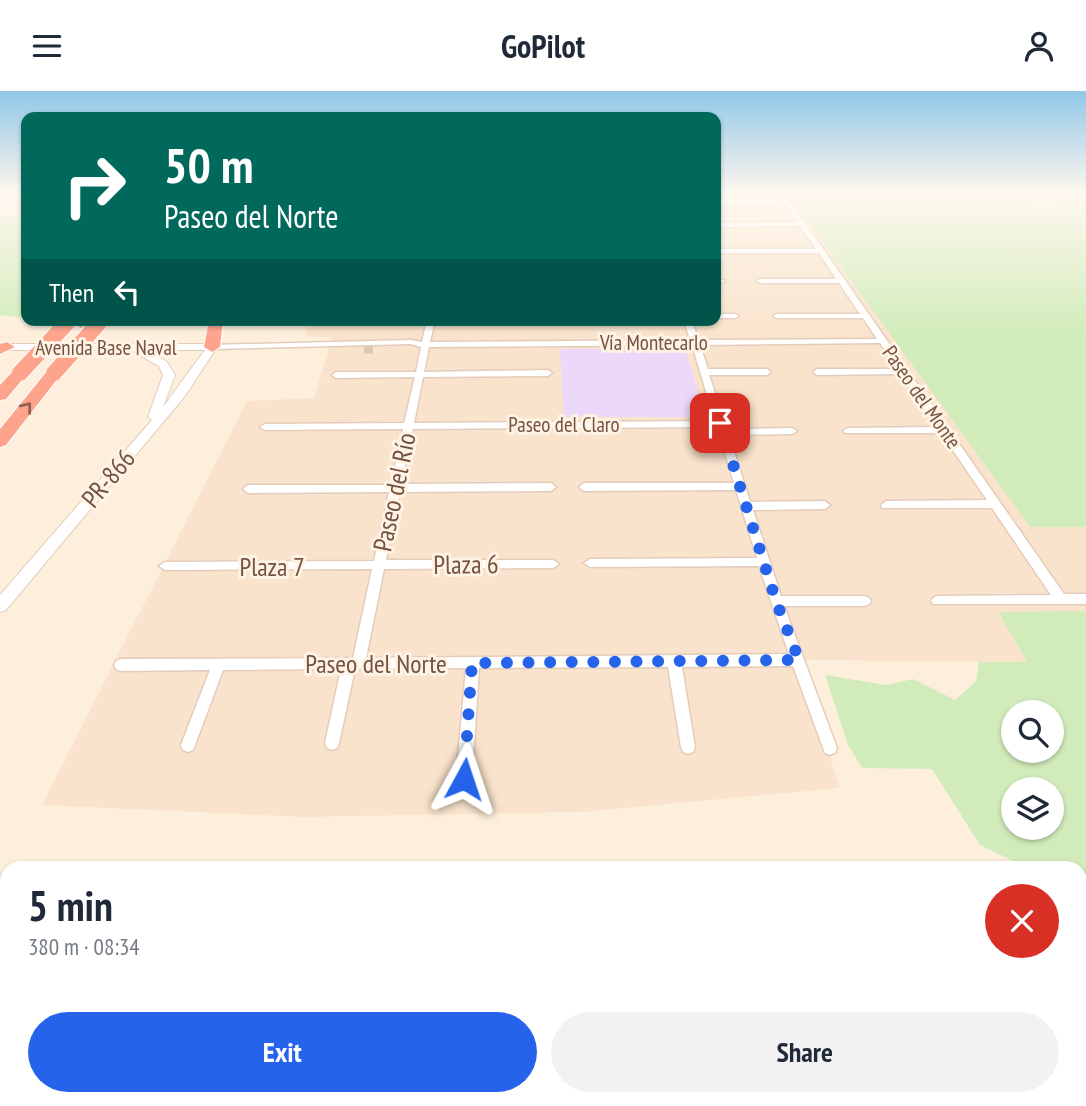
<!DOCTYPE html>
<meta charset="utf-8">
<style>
body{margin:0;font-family:"PT Sans Narrow",sans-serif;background:#f2f2f3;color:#1f2937;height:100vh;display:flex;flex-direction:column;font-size:26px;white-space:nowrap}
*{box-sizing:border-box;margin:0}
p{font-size:23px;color:#747a83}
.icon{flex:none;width:38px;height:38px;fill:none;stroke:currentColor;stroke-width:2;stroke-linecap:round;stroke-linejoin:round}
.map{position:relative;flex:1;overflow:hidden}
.details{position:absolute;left:0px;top:770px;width:1087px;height:245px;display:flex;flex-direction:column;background:#fff;border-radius:21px 21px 0 0;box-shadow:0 2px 5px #0004}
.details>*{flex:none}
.banner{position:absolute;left:21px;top:21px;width:700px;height:214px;border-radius:14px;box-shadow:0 2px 5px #0004;background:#00695c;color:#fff;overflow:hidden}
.controls{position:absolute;left:1001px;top:609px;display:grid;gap:14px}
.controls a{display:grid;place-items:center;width:63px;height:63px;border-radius:50%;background:#fff;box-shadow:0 2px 5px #0004;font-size:35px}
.pin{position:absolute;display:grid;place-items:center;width:60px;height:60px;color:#fff;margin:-30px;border-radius:14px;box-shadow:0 4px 10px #0006}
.me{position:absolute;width:77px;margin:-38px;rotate:5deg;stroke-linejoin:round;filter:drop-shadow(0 0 5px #0008)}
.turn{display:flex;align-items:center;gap:24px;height:147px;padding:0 28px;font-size:32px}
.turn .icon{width:91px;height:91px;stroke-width:2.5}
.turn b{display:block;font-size:49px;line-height:60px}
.then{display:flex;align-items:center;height:66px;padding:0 28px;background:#0003;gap:14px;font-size:26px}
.round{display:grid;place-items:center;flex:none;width:74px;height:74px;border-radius:37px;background:#f2f2f3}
.head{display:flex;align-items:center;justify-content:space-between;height:119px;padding:0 28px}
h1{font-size:42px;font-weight:700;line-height:52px}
.cta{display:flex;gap:14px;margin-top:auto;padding:14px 28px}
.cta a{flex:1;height:80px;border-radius:42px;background:#2563eb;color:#fff;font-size:28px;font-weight:700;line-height:80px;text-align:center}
.cta a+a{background:#f2f2f3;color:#1f2937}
header{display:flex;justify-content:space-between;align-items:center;height:91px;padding:0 28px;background:#fff;font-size:32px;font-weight:700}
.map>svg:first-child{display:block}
.residential{fill:#f9e3cc}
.education{fill:#ecd9fa}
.green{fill:#d1ecba;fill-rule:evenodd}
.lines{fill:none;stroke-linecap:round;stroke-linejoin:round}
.minor-tunnel{stroke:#dcc8b6;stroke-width:9;stroke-dasharray:9 4.5;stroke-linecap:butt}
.minor-casing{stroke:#e4ccbb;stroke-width:3}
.tertiary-casing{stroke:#e4ccbb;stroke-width:2}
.motorway-casing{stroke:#fff;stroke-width:2}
.minor{fill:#fff;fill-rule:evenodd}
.tertiary{fill:#fff;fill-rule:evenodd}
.motorway{fill:#ffa48c;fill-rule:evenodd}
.motorway-bridge-casing{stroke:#fff;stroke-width:18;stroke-linecap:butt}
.motorway-bridge{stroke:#ffa48c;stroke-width:16}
.oneway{stroke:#916252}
.route{stroke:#2563eb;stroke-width:12;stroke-dasharray:0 21.6}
.labels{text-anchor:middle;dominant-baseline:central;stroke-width:6;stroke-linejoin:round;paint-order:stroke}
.far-street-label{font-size:21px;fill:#755243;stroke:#fff3e4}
.street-label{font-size:26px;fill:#755243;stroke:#fff3e4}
</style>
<header><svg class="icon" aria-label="menu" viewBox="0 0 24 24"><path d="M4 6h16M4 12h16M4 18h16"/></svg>GoPilot<svg class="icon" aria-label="person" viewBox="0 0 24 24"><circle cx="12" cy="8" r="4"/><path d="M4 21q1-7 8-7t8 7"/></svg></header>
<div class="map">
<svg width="1086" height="1015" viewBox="0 0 1086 1015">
<rect width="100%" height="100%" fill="#feefdc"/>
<polygon class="residential" points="716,104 789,104 1030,435 1086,436 1086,522 998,522 1028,571 799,569 840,697 582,721 303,726 42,714 247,310 314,307 332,247 306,245 306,229 716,229"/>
<polygon class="education" points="685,257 706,326 564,326 560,258"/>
<g class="green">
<path d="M789,104H1029L1033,113C1051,115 1067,110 1086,110V436H1030Z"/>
<polygon points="0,125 26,127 26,227 0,224"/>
<path d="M1082,520L1086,522V805L1080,802V777H1028L980,754L932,678L862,677L848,654L825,584L886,594L913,588L955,609L976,590L979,571H1027L998,521ZM1052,621V660H1013V621ZM1013,698H1052V737H1013Z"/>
</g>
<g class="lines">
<polyline class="minor-tunnel" points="364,258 375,258"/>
<defs>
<g id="minor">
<path d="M779,104H785L789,109L1064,503H1086V513H933L931,510L933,507L937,505L1051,504L992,417H882L881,414L886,410L987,409L941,342H845L843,340L848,337L937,336L900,283L817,284L813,281L817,278H897L880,252L700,254L708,278H767L771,281L767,284H709L727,338L792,337L797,340L792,343L729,344L750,411L825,410L830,414L825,418L753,419L781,505H865L869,507L871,510L869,513L865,515H784L837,657L835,662L830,664L825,662L793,575L682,576L695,656L693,661L688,663L683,661L681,656L668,576L479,577L472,688L469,693L464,695L459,693L456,688L466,577L355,578L339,652L337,657L332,659L327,657L325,652L341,578L223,579L195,654L193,659L188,661L183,659L181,654L210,579L121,580L116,578L114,574L116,570L121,568L353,567L372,478L165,479L159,475L165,471L374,470L389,401L248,402L243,398L248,394H391L403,338L265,339L260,336L265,333L404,332L415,286L336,287L332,284L336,281H416L421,256L411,253L212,258H209V254L411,249L422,251L427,229H435L430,251L690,249L684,229H692L698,249L877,248L863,227H777L773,225L777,223H860L839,192H760L756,190L760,188H836L819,162H716V158H816L800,135L716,136V132L798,131L784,112L716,113V109L782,108ZM692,254L715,330L414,332L423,286L548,285L552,282L548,279L424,281L429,256ZM717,336L734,392H584L579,396L584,400L736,399L757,467L590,468L584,472L590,476L759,475L789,563L366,567L384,478L553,477L559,473L553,469H386L400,401L551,400L556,396L551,392L401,393L413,338Z"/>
<polygon points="716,189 724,189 725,191 716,193"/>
<polygon points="716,223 735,223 739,225 735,227 716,227"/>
<polygon points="543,229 551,229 551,230 547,232"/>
<polygon points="567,229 575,229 575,232 568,234"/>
<polygon points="1086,968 1086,988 1080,989 1080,969"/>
<polygon points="508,1008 604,1008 601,1015 505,1015"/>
<polygon points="834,1008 854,1008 857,1015 837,1015"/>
</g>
<path id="tertiary" d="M0,253H212L217,256L185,305L6,519L0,521V504L152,329L148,326L163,284L159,275L130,259H0ZM146,259H205L163,316L175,284L167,271Z"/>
<g id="motorway">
<polygon points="76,229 91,229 81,237 74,233"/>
<polygon points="209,229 223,229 220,256 212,261 204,256"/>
<polygon points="7,251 15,256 0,263 0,253"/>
<polygon points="20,277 28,282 6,308 0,309 0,294 14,279"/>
<polygon points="54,277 62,282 6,354 0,356 0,338 48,279"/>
</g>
</defs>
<use href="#minor" class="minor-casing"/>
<use href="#tertiary" class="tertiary-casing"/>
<use href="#motorway" class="motorway-casing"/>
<use href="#minor" class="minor"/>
<use href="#tertiary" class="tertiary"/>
<use href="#motorway" class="motorway"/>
<defs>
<g id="motorway-bridge">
<polyline points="20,282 66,233"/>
<polyline points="54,282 98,233"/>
</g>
</defs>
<use href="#motorway-bridge" class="motorway-bridge-casing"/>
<use href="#motorway-bridge" class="motorway-bridge"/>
</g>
<defs><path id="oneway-chevron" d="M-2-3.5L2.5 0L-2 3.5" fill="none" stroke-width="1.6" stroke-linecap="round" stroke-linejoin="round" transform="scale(1.75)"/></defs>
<use class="oneway" href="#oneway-chevron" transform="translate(27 316) rotate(-52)"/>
<linearGradient id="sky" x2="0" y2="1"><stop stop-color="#91c7e8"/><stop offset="0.42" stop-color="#fff8ef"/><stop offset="1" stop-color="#fff8ef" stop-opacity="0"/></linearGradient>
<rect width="1086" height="246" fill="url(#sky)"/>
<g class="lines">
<polyline class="route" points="464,688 472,572 799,569 776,510 720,332"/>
</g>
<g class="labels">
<g class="far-street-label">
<text x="654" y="251">Vía Montecarlo</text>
<text x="106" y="256">Avenida Base Naval</text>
<text transform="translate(922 306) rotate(55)">Paseo del Monte</text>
<text x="564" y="333">Paseo del Claro</text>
</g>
<g class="street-label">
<text transform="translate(108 387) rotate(-50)">PR-866</text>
<text transform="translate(394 401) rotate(-78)">Paseo del Río</text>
<text transform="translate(466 473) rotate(-1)">Plaza 6</text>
<text x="272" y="475">Plaza 7</text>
<text x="376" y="572">Paseo del Norte</text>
</g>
</g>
</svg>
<div class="controls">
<a><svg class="icon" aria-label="search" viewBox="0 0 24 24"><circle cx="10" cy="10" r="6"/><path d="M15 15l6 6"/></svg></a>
<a><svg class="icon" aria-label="layers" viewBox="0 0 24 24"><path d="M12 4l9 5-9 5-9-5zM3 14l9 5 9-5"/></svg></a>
</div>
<div class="pin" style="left:720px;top:332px;background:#d93025"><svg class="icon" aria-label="arrive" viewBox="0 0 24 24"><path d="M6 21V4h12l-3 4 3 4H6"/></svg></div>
<svg class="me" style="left:464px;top:688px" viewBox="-20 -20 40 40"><path d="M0-17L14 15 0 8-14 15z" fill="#2563eb" stroke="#fff" stroke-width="4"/></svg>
<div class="banner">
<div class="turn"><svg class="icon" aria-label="right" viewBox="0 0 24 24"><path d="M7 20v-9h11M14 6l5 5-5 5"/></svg><div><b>50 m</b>Paseo del Norte</div></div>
<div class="then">Then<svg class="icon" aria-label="left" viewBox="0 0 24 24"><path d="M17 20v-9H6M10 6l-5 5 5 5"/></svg></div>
</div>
<section class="details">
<div class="head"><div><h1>5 min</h1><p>380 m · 08:34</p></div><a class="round" style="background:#d93025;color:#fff"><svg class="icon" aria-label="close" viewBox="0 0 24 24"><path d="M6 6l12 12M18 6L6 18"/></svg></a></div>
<div class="cta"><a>Exit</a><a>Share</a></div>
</section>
</div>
